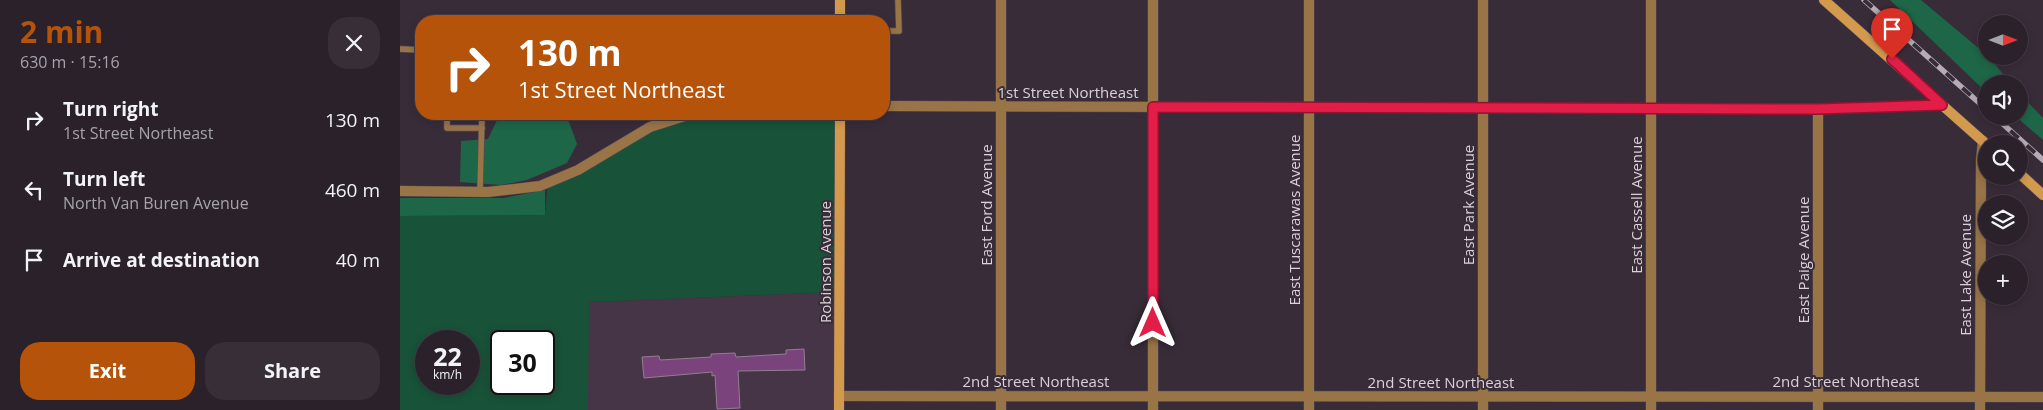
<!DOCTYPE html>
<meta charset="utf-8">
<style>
body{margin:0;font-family:"Open Sans",sans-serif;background:#372e37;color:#f1f3f6;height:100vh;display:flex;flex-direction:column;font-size:19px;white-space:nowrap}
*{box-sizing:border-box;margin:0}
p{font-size:16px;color:#a6a3a9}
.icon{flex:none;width:28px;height:28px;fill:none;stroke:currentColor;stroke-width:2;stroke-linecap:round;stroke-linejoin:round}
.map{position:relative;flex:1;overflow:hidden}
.panel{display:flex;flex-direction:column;background:#2b212b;width:400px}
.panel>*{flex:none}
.banner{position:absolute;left:15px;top:15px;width:475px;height:105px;border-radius:20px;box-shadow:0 2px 8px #0003,0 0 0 1px #473e47;background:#b45309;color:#fff;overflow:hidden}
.needle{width:32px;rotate:90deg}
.controls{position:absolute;left:1578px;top:15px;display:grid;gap:10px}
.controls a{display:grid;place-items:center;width:50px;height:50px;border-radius:50%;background:#2b212b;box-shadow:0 2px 8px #0003,0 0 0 1px #473e47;font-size:25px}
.speed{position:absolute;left:15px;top:330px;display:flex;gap:10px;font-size:25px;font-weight:700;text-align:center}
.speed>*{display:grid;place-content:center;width:65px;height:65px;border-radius:50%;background:#2b212b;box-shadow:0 2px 8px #0003,0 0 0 1px #473e47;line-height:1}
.speed small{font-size:12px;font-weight:400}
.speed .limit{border:2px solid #111;border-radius:8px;background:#fff;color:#111}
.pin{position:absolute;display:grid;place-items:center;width:42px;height:42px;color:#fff;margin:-51px -21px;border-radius:50% 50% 50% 0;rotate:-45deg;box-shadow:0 0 5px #0007}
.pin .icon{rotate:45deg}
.me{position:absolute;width:55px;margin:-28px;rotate:0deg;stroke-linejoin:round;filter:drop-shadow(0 0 4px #0008)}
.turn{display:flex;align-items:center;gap:18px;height:105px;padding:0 20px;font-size:22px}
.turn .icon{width:65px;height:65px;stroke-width:2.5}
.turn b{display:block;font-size:35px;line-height:42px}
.round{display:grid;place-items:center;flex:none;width:52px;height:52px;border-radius:20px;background:#372e37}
.headline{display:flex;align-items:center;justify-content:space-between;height:85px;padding:0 20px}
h1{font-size:30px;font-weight:700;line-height:38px;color:#b45309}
.button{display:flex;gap:10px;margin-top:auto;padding:10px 20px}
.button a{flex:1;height:58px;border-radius:20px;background:#b45309;color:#fff;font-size:20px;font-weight:700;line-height:58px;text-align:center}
.button a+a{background:#372e37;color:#f1f3f6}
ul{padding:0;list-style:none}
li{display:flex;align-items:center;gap:15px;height:70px;padding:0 20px}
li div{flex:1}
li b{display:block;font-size:19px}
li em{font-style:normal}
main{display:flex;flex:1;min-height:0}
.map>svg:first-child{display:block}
.built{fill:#463546}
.green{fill:#185239;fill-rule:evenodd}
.forest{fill:#1d6648}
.building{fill:#7b437c;stroke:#8f808f}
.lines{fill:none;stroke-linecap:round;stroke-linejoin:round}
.lane-casing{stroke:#564a56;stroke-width:7}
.street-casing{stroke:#564a56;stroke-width:11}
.secondary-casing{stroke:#564a56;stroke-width:11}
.lane{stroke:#987447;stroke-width:5.5}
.street{stroke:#987447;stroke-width:10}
.secondary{stroke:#d3994d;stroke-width:10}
.rail-casing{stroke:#b6acb6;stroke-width:5.5}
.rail{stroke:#392c39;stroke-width:4;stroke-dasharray:11;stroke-linecap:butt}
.route-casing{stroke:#92132f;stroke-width:12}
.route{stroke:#e11d48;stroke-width:9}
.labels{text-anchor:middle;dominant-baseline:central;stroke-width:4;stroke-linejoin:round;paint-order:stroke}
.street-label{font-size:15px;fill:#dad1d9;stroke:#392c39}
</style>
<main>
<section class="panel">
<div class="headline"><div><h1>2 min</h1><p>630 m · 15:16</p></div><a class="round"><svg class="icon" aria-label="close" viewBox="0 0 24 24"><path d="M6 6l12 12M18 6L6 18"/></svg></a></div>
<ul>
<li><svg class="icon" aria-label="right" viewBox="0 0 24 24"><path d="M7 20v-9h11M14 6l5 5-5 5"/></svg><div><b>Turn right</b><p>1st Street Northeast</p></div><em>130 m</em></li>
<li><svg class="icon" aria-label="left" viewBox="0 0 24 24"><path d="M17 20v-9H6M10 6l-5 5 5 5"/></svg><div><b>Turn left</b><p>North Van Buren Avenue</p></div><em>460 m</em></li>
<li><svg class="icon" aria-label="arrive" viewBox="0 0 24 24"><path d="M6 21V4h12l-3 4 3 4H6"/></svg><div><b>Arrive at destination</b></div><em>40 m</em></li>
</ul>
<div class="button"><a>Exit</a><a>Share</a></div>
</section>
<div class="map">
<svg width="1643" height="410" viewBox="0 0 1643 410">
<rect width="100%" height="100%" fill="#392c39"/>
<polygon class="built" points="439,292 439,410 188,410 188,302"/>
<path class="green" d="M291,114H440L439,292L189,302L188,410H0V216L145,215L148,183L222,142ZM26,341H69V384H26ZM101,341H144V384H101Z"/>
<g class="forest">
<polygon points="1490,0 1521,0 1589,57 1611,84 1586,84 1586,92"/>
<polygon points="1619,93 1643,118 1643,140 1615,116 1619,116"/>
<polygon points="100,114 166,114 177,144 167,163 127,180 101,185 60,182 61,141 88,139"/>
<polygon points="145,190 145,215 0,216 0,198 103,198"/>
</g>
<polygon class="building" points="404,349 405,370 338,371 340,408 317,409 315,375 312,376 312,372 244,378 242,357 259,356 260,360 311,357 311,354 335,353 336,357 386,354 386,350"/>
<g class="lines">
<defs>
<g id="lane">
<polyline points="484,31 499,31 498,0"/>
<polyline points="0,49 21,50"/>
<polyline points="47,114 47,128 82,128"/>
<polyline points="80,192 82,114"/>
</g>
<g id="street">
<polyline points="601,0 601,410"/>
<polyline points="753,0 753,410"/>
<polyline points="909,0 909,410"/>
<polyline points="1083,0 1083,410"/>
<polyline points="1251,0 1251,410"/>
<polyline points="484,106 1418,109 1542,105"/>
<polyline points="0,191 88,192 140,186 178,170 250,127 291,114"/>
<polyline points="439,396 1643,397"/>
<polyline points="1418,410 1418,109"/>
<polyline points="1580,410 1581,160 1583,141"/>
</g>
<g id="secondary">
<polyline points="440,0 440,21"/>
<polyline points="1424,0 1586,144"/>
<polyline points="1619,173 1643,195"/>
<polyline points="439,410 440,114"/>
</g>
</defs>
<use href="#lane" class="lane-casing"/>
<use href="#street" class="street-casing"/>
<use href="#secondary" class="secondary-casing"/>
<use href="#lane" class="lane"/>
<use href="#street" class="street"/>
<use href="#secondary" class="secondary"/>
<defs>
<g id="rail">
<polyline points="1464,0 1586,109"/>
<polyline points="1594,116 1643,160"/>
</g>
</defs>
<use href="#rail" class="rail-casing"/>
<use href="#rail" class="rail"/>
</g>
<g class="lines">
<defs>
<polyline id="route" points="753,323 753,107 1418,109 1542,105 1492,59"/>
</defs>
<use href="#route" class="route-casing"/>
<use href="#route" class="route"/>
</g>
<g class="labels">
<g class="street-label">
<text x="668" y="92">1st Street Northeast</text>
<text transform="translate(586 205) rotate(-90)">East Ford Avenue</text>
<text transform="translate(1068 205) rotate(-90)">East Park Avenue</text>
<text transform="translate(1236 205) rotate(-90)">East Cassell Avenue</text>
<text transform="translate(894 220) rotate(-90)">East Tuscarawas Avenue</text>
<text transform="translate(1403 260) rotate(-90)">East Paige Avenue</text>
<text transform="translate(425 262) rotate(-90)">Robinson Avenue</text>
<text transform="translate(1565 275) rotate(-90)">East Lake Avenue</text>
<text x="636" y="381">2nd Street Northeast</text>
<text x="1446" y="381">2nd Street Northeast</text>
<text x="1041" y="382">2nd Street Northeast</text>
</g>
</g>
</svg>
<div class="controls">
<a><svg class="needle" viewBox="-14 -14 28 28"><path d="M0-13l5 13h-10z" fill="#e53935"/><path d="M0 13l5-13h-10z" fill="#a6a3a9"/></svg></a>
<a><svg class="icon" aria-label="sound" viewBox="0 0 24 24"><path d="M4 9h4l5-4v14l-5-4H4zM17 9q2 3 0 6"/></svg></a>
<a><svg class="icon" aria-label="search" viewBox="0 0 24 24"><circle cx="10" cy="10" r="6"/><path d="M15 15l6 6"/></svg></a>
<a><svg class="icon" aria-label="layers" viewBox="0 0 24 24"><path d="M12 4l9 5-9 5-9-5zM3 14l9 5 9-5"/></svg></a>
<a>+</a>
</div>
<div class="speed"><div>22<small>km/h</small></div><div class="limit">30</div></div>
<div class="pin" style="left:1492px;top:59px;background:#d93025"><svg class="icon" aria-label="arrive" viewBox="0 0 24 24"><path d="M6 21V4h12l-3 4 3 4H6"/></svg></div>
<svg class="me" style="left:753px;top:323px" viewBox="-20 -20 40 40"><path d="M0-17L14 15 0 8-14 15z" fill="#e11d48" stroke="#fff" stroke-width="4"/></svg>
<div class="banner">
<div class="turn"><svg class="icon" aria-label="right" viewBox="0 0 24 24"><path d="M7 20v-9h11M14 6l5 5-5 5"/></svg><div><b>130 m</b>1st Street Northeast</div></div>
</div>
</div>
</main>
